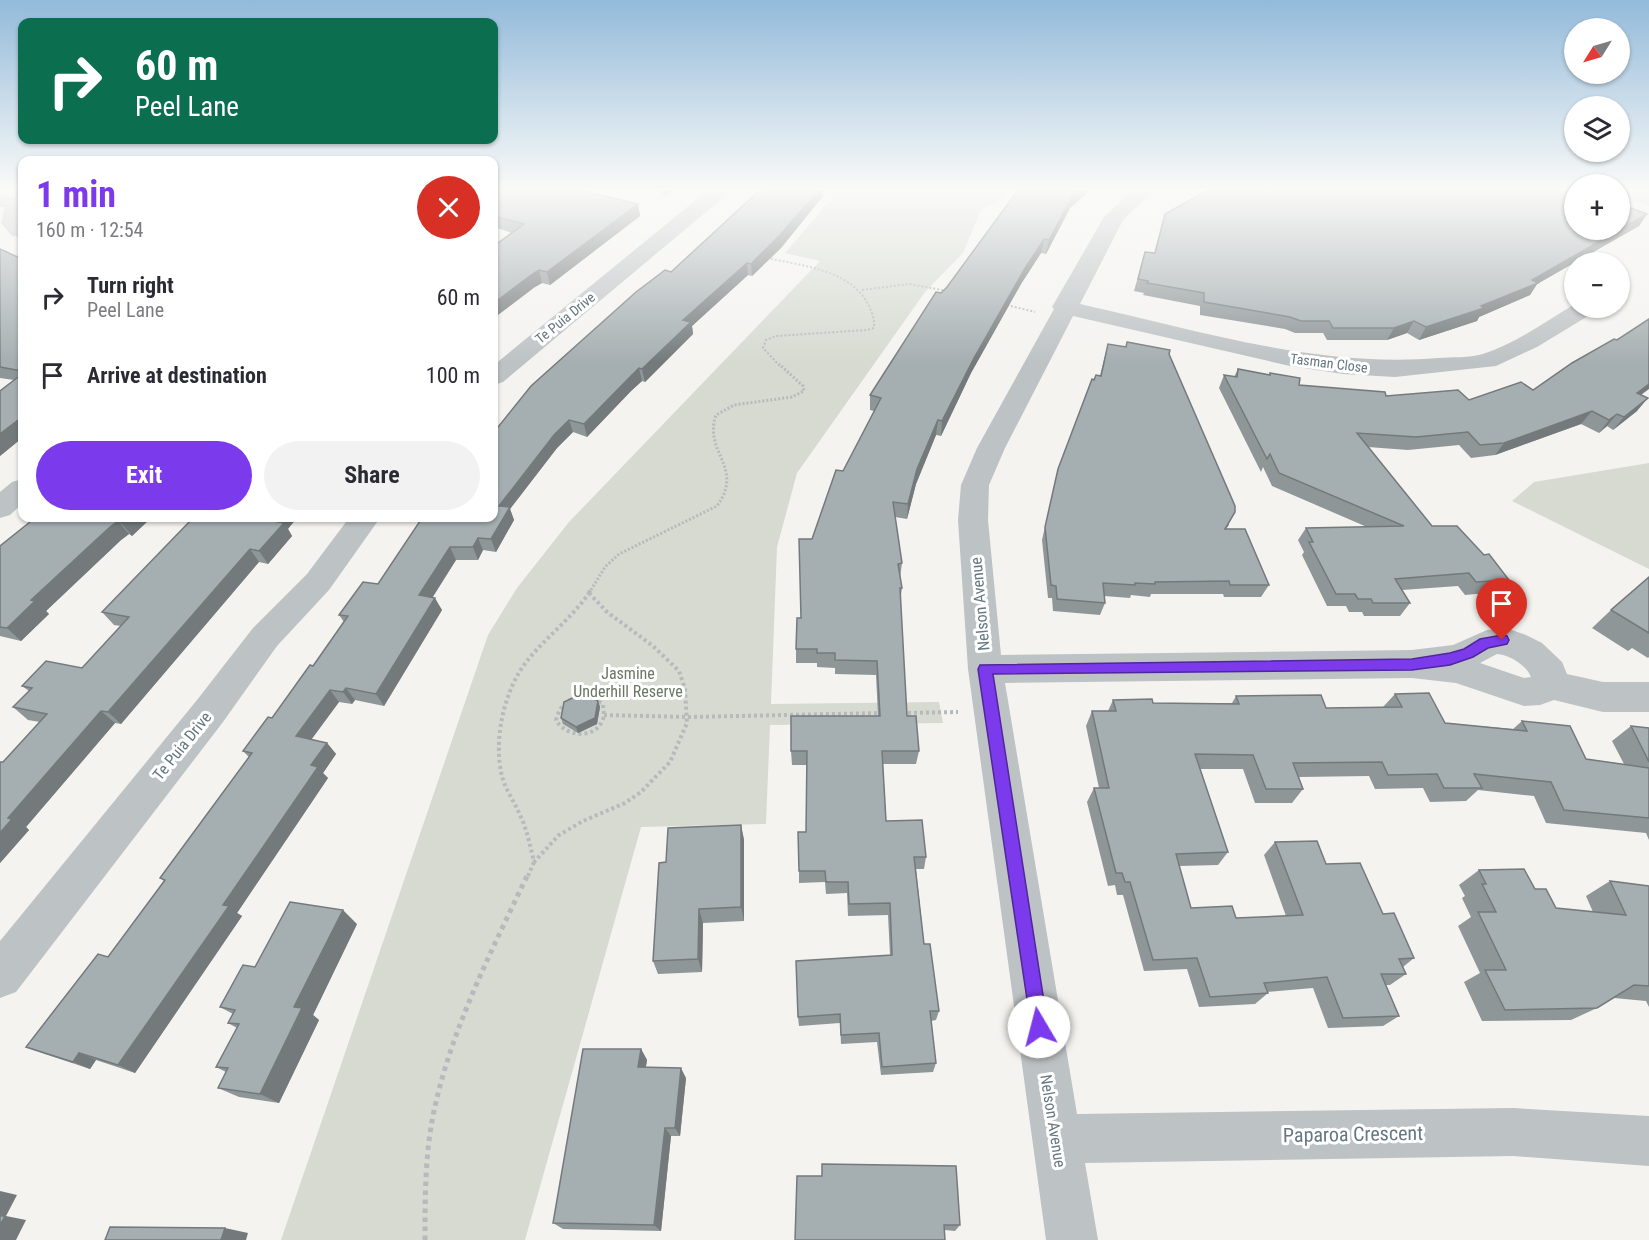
<!DOCTYPE html>
<meta charset="utf-8">
<style>
body{margin:0;font-family:"Roboto Condensed",sans-serif;background:#f2f2f3;color:#2b2b33;height:100vh;display:flex;flex-direction:column;font-size:22px;white-space:nowrap}
*{box-sizing:border-box;margin:0}
p{font-size:20px;color:#7c7c81}
.icon{flex:none;width:33px;height:33px;fill:none;stroke:currentColor;stroke-width:2;stroke-linecap:round;stroke-linejoin:round}
.map{position:relative;flex:1;overflow:hidden}
.panel{position:absolute;left:18px;top:156px;width:480px;height:366px;display:flex;flex-direction:column;background:#fff;border-radius:12px;box-shadow:0 2px 4px #0004}
.panel>*{flex:none}
.guide{position:absolute;left:18px;top:18px;width:480px;height:126px;border-radius:12px;box-shadow:0 2px 4px #0004;background:#0b6e4f;color:#fff;overflow:hidden}
.needle{width:39px;rotate:233deg}
.controls{position:absolute;left:1564px;top:18px;display:grid;gap:12px}
.controls a{display:grid;place-items:center;width:66px;height:66px;border-radius:50%;background:#fff;box-shadow:0 2px 4px #0004;font-size:30px}
.pin{position:absolute;display:grid;place-items:center;width:51px;height:51px;color:#fff;margin:-62px -26px;border-radius:50% 50% 50% 0;rotate:-45deg;box-shadow:0 0 6px #0007}
.pin .icon{rotate:45deg}
.me{position:absolute;width:66px;margin:-33px;rotate:352deg;stroke-linejoin:round;filter:drop-shadow(0 0 4px #0008)}
.turn{display:flex;align-items:center;gap:21px;height:126px;padding:0 18px;font-size:27px}
.turn .icon{width:78px;height:78px;stroke-width:2.5}
.turn b{display:block;font-size:42px;line-height:51px}
.round{display:grid;place-items:center;flex:none;width:63px;height:63px;border-radius:32px;background:#f2f2f3}
.headline{display:flex;align-items:center;justify-content:space-between;height:102px;padding:0 18px}
h1{font-size:36px;font-weight:700;line-height:45px;color:#7c3aed}
.action{display:flex;gap:12px;margin-top:auto;padding:12px 18px}
.action a{flex:1;height:69px;border-radius:36px;background:#7c3aed;color:#fff;font-size:24px;font-weight:700;line-height:69px;text-align:center}
.action a+a{background:#f2f2f3;color:#2b2b33}
ul{padding:0;list-style:none}
li{display:flex;align-items:center;gap:18px;height:78px;padding:0 18px}
li div{flex:1}
li b{display:block;font-size:22px}
li em{font-style:normal}
.map>svg:first-child{display:block}
.green{fill:#d6dad1}
.lines{fill:none;stroke-linecap:round;stroke-linejoin:round}
.path-far3{stroke:#b7babc;stroke-width:2;stroke-dasharray:2 2;stroke-linecap:butt}
.path-far2{stroke:#b7babc;stroke-width:3;stroke-dasharray:2 2;stroke-linecap:butt}
.path-far1{stroke:#b7babc;stroke-width:4;stroke-dasharray:3 3;stroke-linecap:butt}
.path{stroke:#b7babc;stroke-width:5;stroke-dasharray:4.5 4.5;stroke-linecap:butt}
.minor{fill:#bdc2c4;fill-rule:evenodd}
.wall{fill:#8e9698}
.shaded-wall{fill:#747a7c}
.building{fill:#a5aeb1;stroke:#747a7c;stroke-width:1.5}
.route{fill:#7c3aed;stroke:#51269a;stroke-width:1.5}
.labels{text-anchor:middle;dominant-baseline:central;stroke-width:6;stroke-linejoin:round;paint-order:stroke}
.far-street-label{font-size:14px;fill:#65777f;stroke:#fff}
.street-label{font-size:16px;fill:#65777f;stroke:#fff}
.park-label{font-size:16px;fill:#697763;stroke:#fff}
.near-street-label{font-size:20px;fill:#65777f;stroke:#fff}
</style>
<div class="map">
<svg width="1649" height="1240" viewBox="0 0 1649 1240">
<rect width="100%" height="100%" fill="#f4f3f0"/>
<g class="green">
<polygon points="839,190 1015,190 981,210 963,253 925,292 797,473 777,547 771,704 939,702 943,723 770,725 766,824 641,827 525,1240 281,1240 488,635 517,588 569,522 820,261 785,253"/>
<polygon points="1620,190 1649,190 1649,206 1620,196"/>
<polygon points="1649,463 1649,569 1512,501 1534,482"/>
</g>
<g class="lines">
<g class="path-far3">
<path d="M767,258C802,266 851,269 869,306C872,313 875,320 874,328L867,330L776,336L766,340L763,348L780,366"/>
<polyline points="862,290 910,284 947,291"/>
<polyline points="1007,305 1035,312"/>
</g>
<path class="path-far2" d="M591,590L605,567L619,554L717,506C745,467 703,453 716,415L734,405L792,397L804,391L803,386L779,364"/>
<g class="path-far1">
<polyline points="589,593 591,588"/>
<path d="M589,593L607,612L653,646L679,671L685,689L687,723L670,762L641,792L625,803L583,821L559,835L534,862C530,845 527,829 519,813C514,801 505,789 502,776C493,740 504,690 527,661C546,637 571,619 589,593Z"/>
<path d="M588,696L603,704C603,709 605,714 603,719C596,740 565,737 556,720C561,702 570,697 588,696Z"/>
<polyline points="902,713 958,712"/>
<polyline points="604,715 688,717 883,713"/>
<polyline points="528,876 534,862"/>
</g>
<path class="path" d="M425,1240C425,1201 425,1160 432,1121C448,1035 491,952 528,874"/>
<g class="minor">
<polygon points="708,190 728,190 718,202 503,382 494,385 494,365"/>
<path d="M1133,190H1154L1123,220L1080,304C1197,330 1316,368 1438,358C1452,357 1469,358 1483,354C1515,344 1546,321 1575,304V308H1597L1593,313L1537,347L1496,366L1395,377L1343,374L1290,366L1073,316L1005,448L989,485L988,520L1001,655L1412,650L1453,645L1487,630L1506,628L1526,635L1542,643L1562,662L1567,674L1603,682H1649V712H1603L1554,700L1540,705L1524,706L1456,683L1412,678L1005,683L1077,1114L1513,1108L1649,1116V1166L1513,1156L1085,1163L1098,1240H1046L968,669L958,520L961,485L977,448L1054,309L1052,307L1104,217ZM1497,654C1510,655 1526,665 1531,677L1524,678L1480,663Z"/>
<polygon points="0,195 13,196 22,200 22,237 12,236 1,223 5,207 0,207"/>
<polygon points="22,479 22,504 10,515 0,518 0,492 12,482"/>
<polygon points="349,518 380,518 329,590 277,646 223,722 16,992 0,998 0,941 197,700 253,628 307,574"/>
</g>
</g>
<g class="wall">
<polygon points="13,190 22,190 22,200 16,195"/>
<polygon points="494,190 638,204 640,216 550,285 542,283 535,287 512,233 494,227"/>
<polygon points="657,190 675,190 665,196"/>
<polygon points="823,196 781,248 752,276 748,275 692,326 693,334 645,382 642,381 631,391 587,437 573,432 557,448 510,509 514,520 496,552 483,550 478,560 456,560 432,597 442,610 384,706 355,700 352,704 339,702 311,740 327,743 336,754 323,773 328,778 237,913 242,916 135,1073 96,1060 90,1069 45,1054 26,1047 108,957 164,881 160,878 249,757 243,751 272,718 313,666 344,622 339,615 378,584 671,272"/>
<polygon points="1070,208 1046,254 1041,253 1021,284 971,373 941,436 936,435 916,484 907,519 895,517 902,563 900,578 902,588 900,601 907,716 919,751 916,764 883,764 886,821 926,857 924,869 916,869 924,944 939,1011 936,1020 931,1021 936,1063 933,1072 881,1075 877,1042 841,1044 840,1023 799,1026 798,1017 890,955 888,915 848,916 847,893 826,894 825,882 799,883 799,871 806,832 807,765 792,765 791,751 878,716 876,675 835,674 835,668 817,667 817,663 796,663 796,649 801,618 812,539 843,471 874,411 870,410 870,395 941,293"/>
<polygon points="1165,214 1647,214 1639,226 1537,284 1530,295 1479,317 1477,321 1419,340 1407,333 1387,340 1327,340 1323,333 1295,333 1285,329 1200,315 1200,306 1143,295 1144,293 1134,291 1145,252 1155,253"/>
<polygon points="0,249 22,259 22,438 0,456 14,380 0,378"/>
<polygon points="1108,344 1169,354 1229,525 1226,529 1269,585 1261,597 1224,597 1223,594 1151,594 1150,597 1131,595 1130,598 1104,596 1105,603 1100,615 1053,611 1052,598 1048,598 1042,540 1058,469 1100,376"/>
<polygon points="1238,369 1269,375 1270,373 1299,385 1386,396 1469,400 1533,390 1641,395 1637,411 1613,430 1607,426 1599,433 1581,424 1495,455 1471,458 1459,445 1408,450 1368,447 1432,526 1484,555 1509,580 1498,592 1465,595 1458,586 1402,590 1410,603 1400,616 1364,616 1362,612 1349,612 1346,606 1327,606 1302,555 1304,552 1298,540 1306,528 1367,527 1272,486 1263,467 1261,472 1219,388 1224,375 1234,377"/>
<polygon points="35,518 151,518 132,536 129,534 121,540 46,611 49,614 21,641 0,636 0,546"/>
<polygon points="288,529 292,536 268,564 259,562 121,724 115,723 26,827 29,830 0,863 0,762 3,762 40,722 28,720 13,707 29,691 22,686 82,668 121,626 114,625 102,612"/>
<polygon points="1649,577 1649,657 1648,658 1632,648 1628,651 1592,628 1611,610"/>
<polygon points="1395,694 1445,723 1513,729 1522,721 1586,759 1624,764 1612,741 1631,726 1649,728 1649,840 1646,833 1546,823 1534,796 1478,790 1466,801 1430,802 1423,788 1375,789 1369,776 1299,777 1303,789 1292,803 1255,803 1243,769 1200,769 1228,852 1218,865 1179,866 1191,908 1236,918 1286,916 1264,855 1275,842 1326,864 1383,914 1414,958 1403,967 1406,974 1390,985 1386,985 1399,1016 1383,1026 1328,1028 1313,988 1267,992 1268,993 1255,1004 1199,1007 1187,969 1144,971 1123,895 1117,895 1115,885 1108,886 1087,802 1094,788 1099,788 1086,726 1092,711 1108,711 1113,700 1153,703 1232,703 1236,696 1326,708 1383,707"/>
<polygon points="598,701 600,707 597,724 578,733 563,724 561,718"/>
<polygon points="741,825 744,840 744,921 703,923 702,972 658,974 653,961"/>
<polygon points="1479,870 1535,889 1556,908 1593,912 1586,896 1610,881 1649,886 1649,1007 1646,1001 1614,998 1597,1008 1571,1020 1482,1021 1464,982 1480,973 1458,926 1471,917 1462,898 1465,896 1459,885"/>
<polygon points="357,924 313,1015 319,1020 279,1103 239,1097 218,1088 226,1072 216,1067 237,1028 228,1023 233,1014 220,1007 255,967"/>
<polygon points="641,1049 647,1060 646,1067 686,1078 680,1136 671,1136 661,1231 563,1229 553,1223"/>
<polygon points="797,1176 960,1225 955,1231 945,1230"/>
</g>
<g class="shaded-wall">
<polygon points="664,190 675,190 665,196"/>
<polygon points="819,190 823,190 823,196 781,248 752,276 751,264"/>
<polygon points="1079,190 1091,190 1070,208 1046,254 1049,240 1073,195"/>
<polygon points="638,204 640,216 550,285 547,272"/>
<polygon points="1647,214 1639,226 1537,284 1530,295 1479,317 1477,321 1419,340 1426,327 1532,280"/>
<polygon points="1044,239 1041,253 1021,284 971,373 941,436 942,421 974,358 1024,270"/>
<polygon points="747,263 748,275 692,326 693,334 645,382 642,369 683,320"/>
<polygon points="539,270 542,283 535,287 494,318 494,303 531,275"/>
<polygon points="1414,321 1407,333 1387,340 1394,328"/>
<polygon points="639,368 642,381 631,391 587,437 584,424 629,378"/>
<polygon points="1649,384 1649,389 1626,406 1637,393"/>
<polygon points="1648,398 1637,411 1613,430 1624,417"/>
<polygon points="1592,411 1581,424 1495,455 1504,443"/>
<polygon points="1617,414 1607,426 1599,433 1609,420"/>
<polygon points="22,417 22,438 0,456 0,434"/>
<polygon points="569,420 573,432 557,448 510,509 514,520 496,552 491,539 499,506 554,435"/>
<polygon points="938,420 936,435 916,484 907,519 908,504 917,469"/>
<polygon points="127,518 151,518 132,536 121,523"/>
<polygon points="278,518 297,518 288,529 292,536 268,564 259,551 274,521"/>
<polygon points="118,521 129,534 121,540 46,611 49,614 21,641 7,628 31,600 110,527"/>
<polygon points="478,538 483,550 478,560 473,547"/>
<polygon points="450,547 456,560 426,608 419,595"/>
<polygon points="250,549 259,562 121,724 108,712"/>
<polygon points="435,598 442,610 384,706 376,694"/>
<polygon points="346,688 355,700 352,704 343,692"/>
<polygon points="330,690 339,702 305,748 296,736"/>
<polygon points="598,701 600,707 597,724 578,733 576,727"/>
<polygon points="101,711 115,723 26,827 29,830 0,863 0,833 8,818"/>
<polygon points="327,743 336,754 323,773 328,778 237,913 242,916 135,1073 118,1065 311,765"/>
<polygon points="741,825 744,840 744,921 741,907"/>
<polygon points="699,909 703,923 702,972 698,959"/>
<polygon points="343,910 357,924 313,1015 319,1020 279,1103 260,1094 294,1007"/>
<polygon points="641,1049 647,1060 644,1077 638,1067"/>
<polygon points="79,1053 96,1060 90,1069 73,1062"/>
<polygon points="681,1068 686,1078 680,1136 675,1128"/>
<polygon points="665,1128 671,1136 661,1231 654,1225"/>
<polygon points="0,1191 17,1195 6,1216 26,1220 16,1240 0,1240"/>
<polygon points="225,1228 248,1233 246,1240 221,1240"/>
</g>
<g class="building">
<polygon points="494,190 581,190 638,204 547,272 539,270 531,275 494,303 494,246 524,224 494,216"/>
<polygon points="760,190 819,190 780,235 751,264 747,263 683,320 691,322 642,369 639,368 629,378 584,424 569,420 554,435 499,506 510,507 491,539 478,538 473,547 450,547 419,595 435,598 376,694 346,688 343,692 330,690 296,736 327,743 311,765 318,767 223,905 229,906 118,1065 79,1053 73,1062 26,1047 98,954 108,957 165,880 160,878 252,753 243,751 268,717 272,718 310,665 313,666 348,616 339,615 363,582 378,584 422,518 494,518 494,432 531,386 636,292 665,270 671,272"/>
<polygon points="1018,190 1079,190 1073,195 1049,240 1044,239 1024,270 974,358 942,421 938,420 917,469 908,504 893,502 902,563 898,564 902,588 900,588 907,716 916,716 919,751 882,751 886,821 922,820 926,857 914,857 924,944 930,944 939,1011 930,1011 936,1063 882,1067 879,1033 841,1035 840,1014 798,1017 796,961 892,955 890,903 849,904 848,882 826,882 825,871 799,871 798,832 806,832 807,751 791,751 791,716 880,716 877,661 835,660 835,653 817,653 817,649 796,649 797,618 801,618 799,539 812,539 836,470 843,471 881,398 870,395 936,292 941,293 947,287"/>
<polygon points="1208,190 1575,190 1575,230 1620,230 1620,204 1647,214 1532,280 1538,283 1481,306 1484,308 1426,327 1414,321 1394,328 1333,328 1329,321 1301,321 1290,317 1204,302 1204,293 1147,283 1148,281 1138,279 1145,252 1155,253 1165,214"/>
<polygon points="0,249 22,259 22,371 0,367"/>
<polygon points="1649,319 1649,384 1637,393 1648,398 1624,417 1617,414 1609,420 1592,411 1504,443 1480,445 1468,432 1416,437 1357,433 1432,526 1457,526 1484,555 1489,554 1509,580 1476,582 1469,573 1395,579 1410,603 1373,603 1371,599 1358,599 1355,594 1336,594 1309,542 1313,542 1306,528 1404,526 1279,473 1270,454 1267,459 1224,375 1237,377 1238,369 1270,375 1270,373 1300,378 1299,385 1385,392 1386,396 1458,390 1469,400 1521,382 1533,390 1572,363 1614,339 1617,340"/>
<polygon points="1127,342 1170,350 1169,354 1235,506 1235,512 1225,529 1245,529 1269,585 1230,585 1229,581 1155,582 1155,584 1135,583 1135,585 1103,583 1105,603 1057,599 1056,586 1051,585 1045,527 1058,469 1092,379 1094,380 1096,375 1101,376 1108,344 1126,347"/>
<polygon points="22,374 22,417 0,434 0,391"/>
<polygon points="35,518 127,518 121,523 118,521 110,527 31,600 35,601 7,628 0,627 0,546"/>
<polygon points="193,518 278,518 274,521 284,523 259,551 250,549 108,712 101,711 8,818 12,819 0,833 0,762 3,762 47,714 13,707 32,688 22,686 46,661 82,668 129,617 102,612"/>
<polygon points="1649,577 1649,633 1611,610"/>
<polygon points="583,693 598,701 595,718 576,727 561,718 564,702"/>
<polygon points="1429,693 1445,723 1527,731 1522,721 1570,726 1586,759 1649,768 1649,818 1564,810 1551,782 1474,774 1482,788 1444,788 1437,774 1388,775 1382,762 1293,763 1303,789 1266,789 1253,755 1195,754 1228,852 1176,854 1191,908 1232,906 1236,918 1303,915 1275,842 1317,841 1326,864 1360,863 1383,914 1394,913 1414,958 1399,959 1406,974 1381,974 1399,1016 1343,1018 1327,977 1264,983 1268,993 1210,997 1197,958 1153,960 1130,882 1125,882 1122,873 1116,873 1094,788 1109,788 1092,711 1116,711 1113,700 1152,699 1153,703 1239,704 1236,696 1321,695 1326,708 1402,707 1395,694"/>
<polygon points="1631,726 1649,728 1649,762"/>
<polygon points="741,825 741,907 699,909 698,959 653,961 659,863 666,862 668,828"/>
<polygon points="1524,869 1535,889 1546,889 1556,908 1626,915 1610,881 1649,886 1649,986 1634,985 1597,1008 1505,1010 1485,970 1506,970 1478,912 1496,912 1482,884 1486,884 1479,870"/>
<polygon points="290,902 343,910 294,1007 302,1008 260,1094 218,1088 228,1068 216,1067 239,1024 228,1023 235,1010 220,1007 243,965 255,967"/>
<polygon points="583,1049 641,1049 638,1067 681,1068 675,1128 665,1128 654,1225 553,1223"/>
<polygon points="822,1164 956,1166 960,1225 944,1225 945,1240 795,1240 797,1176 822,1176"/>
<polygon points="0,1216 5,1216 0,1225"/>
<polygon points="110,1227 225,1228 221,1240 105,1240"/>
</g>
<linearGradient id="sky" x2="0" y2="1"><stop stop-color="#93bada"/><stop offset="0.52" stop-color="#fafaf8"/><stop offset="1" stop-color="#fafaf8" stop-opacity="0"/></linearGradient>
<rect width="1649" height="363" fill="url(#sky)"/>
<polygon class="route" points="1502,635 1507,636 1509,640 1507,644 1488,648 1473,657 1450,665 1412,670 993,674 1048,1027 1046,1033 1039,1036 1032,1033 978,669 980,665 1412,659 1450,653 1464,649 1480,639"/>
<g class="labels">
<g class="far-street-label">
<text transform="translate(565 318) rotate(-39)">Te Puia Drive</text>
<text transform="translate(1329 363) rotate(7)">Tasman Close</text>
</g>
<g class="street-label">
<text transform="translate(980 604) rotate(-95)">Nelson Avenue</text>
<text transform="translate(182 746) rotate(-51)">Te Puia Drive</text>
<text transform="translate(1053 1121) rotate(81)">Nelson Avenue</text>
</g>
<g class="park-label">
<text x="628" y="673">Jasmine<tspan x="628" dy="18">Underhill Reserve</tspan></text>
</g>
<g class="near-street-label">
<text transform="translate(1353 1134) rotate(-1)">Paparoa Crescent</text>
</g>
</g>
</svg>
<div class="controls">
<a><svg class="needle" viewBox="-14 -14 28 28"><path d="M0-13l5 13h-10z" fill="#e53935"/><path d="M0 13l5-13h-10z" fill="#7c7c81"/></svg></a>
<a><svg class="icon" aria-label="layers" viewBox="0 0 24 24"><path d="M12 4l9 5-9 5-9-5zM3 14l9 5 9-5"/></svg></a>
<a>+</a>
<a>−</a>
</div>
<div class="pin" style="left:1502px;top:640px;background:#d93025"><svg class="icon" aria-label="arrive" viewBox="0 0 24 24"><path d="M6 21V4h12l-3 4 3 4H6"/></svg></div>
<svg class="me" style="left:1039px;top:1027px" viewBox="-20 -20 40 40"><circle r="19" fill="#fff"/><path d="M0-13L10 11 0 6-10 11z" fill="#7c3aed"/></svg>
<div class="guide">
<div class="turn"><svg class="icon" aria-label="right" viewBox="0 0 24 24"><path d="M7 20v-9h11M14 6l5 5-5 5"/></svg><div><b>60 m</b>Peel Lane</div></div>
</div>
<section class="panel">
<div class="headline"><div><h1>1 min</h1><p>160 m · 12:54</p></div><a class="round" style="background:#d93025;color:#fff"><svg class="icon" aria-label="close" viewBox="0 0 24 24"><path d="M6 6l12 12M18 6L6 18"/></svg></a></div>
<ul>
<li><svg class="icon" aria-label="right" viewBox="0 0 24 24"><path d="M7 20v-9h11M14 6l5 5-5 5"/></svg><div><b>Turn right</b><p>Peel Lane</p></div><em>60 m</em></li>
<li><svg class="icon" aria-label="arrive" viewBox="0 0 24 24"><path d="M6 21V4h12l-3 4 3 4H6"/></svg><div><b>Arrive at destination</b></div><em>100 m</em></li>
</ul>
<div class="action"><a>Exit</a><a>Share</a></div>
</section>
</div>
